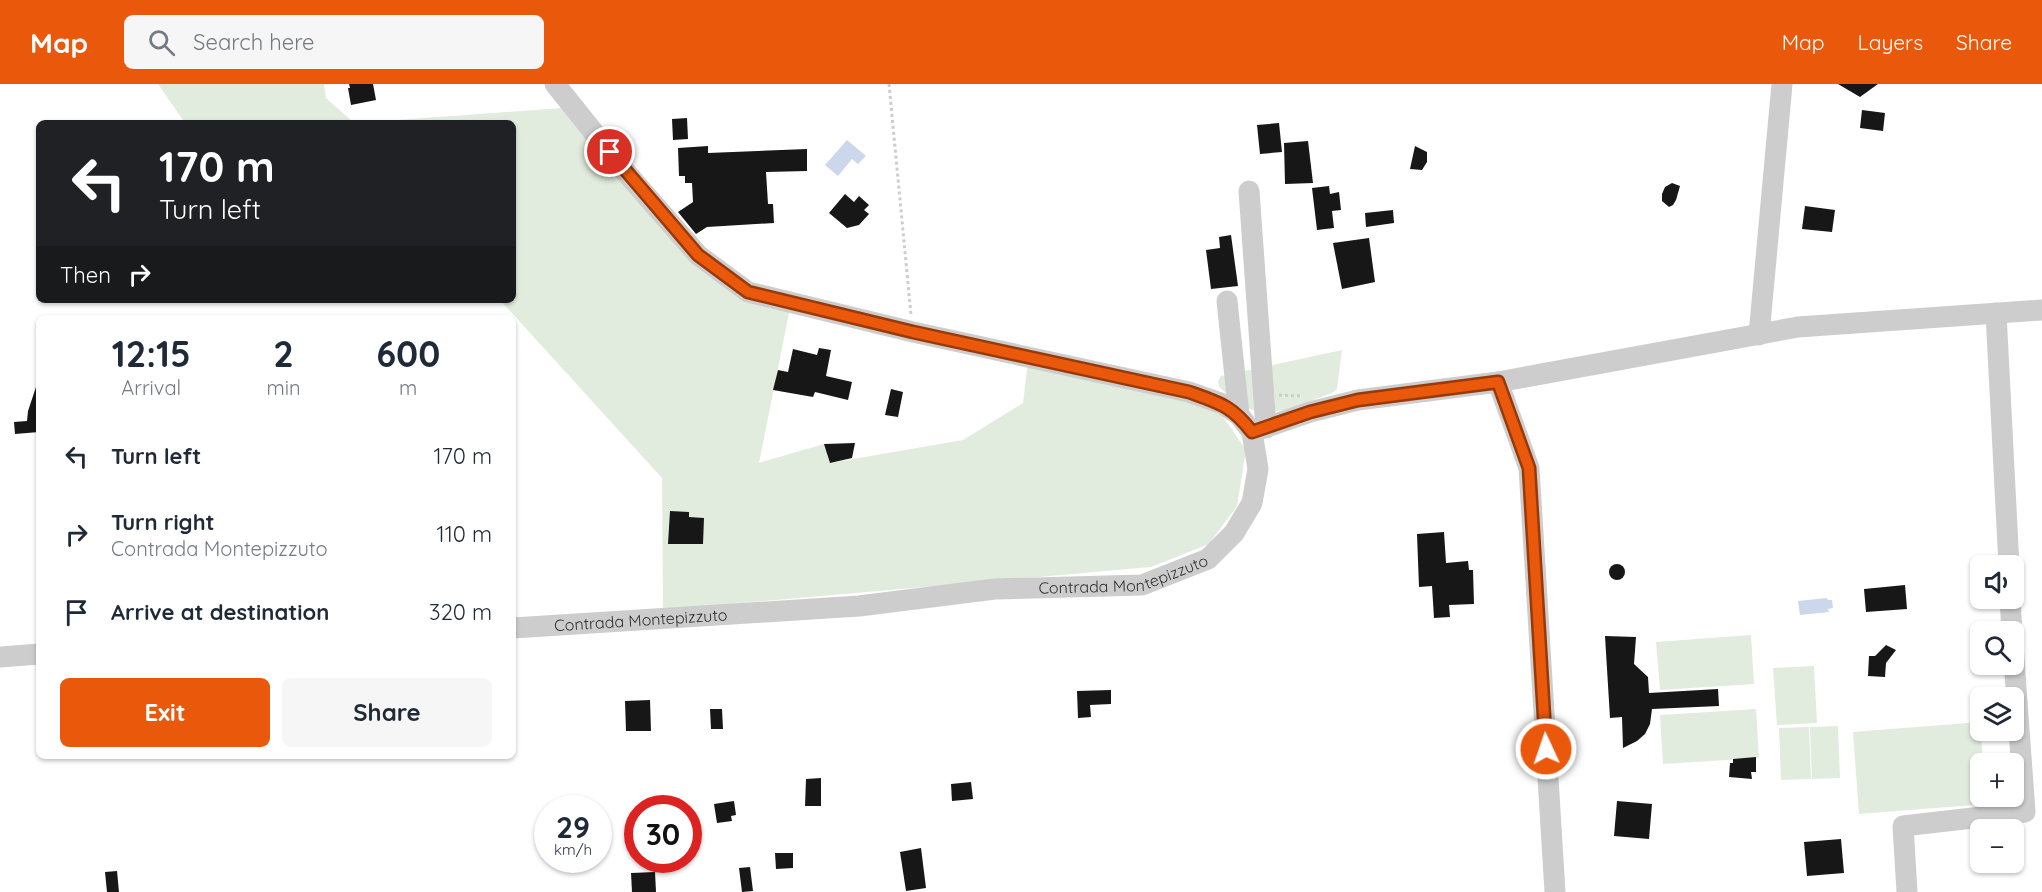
<!DOCTYPE html>
<meta charset="utf-8">
<style>
body{margin:0;font-family:Quicksand,sans-serif;background:#f6f6f7;color:#1f2937;height:100vh;display:flex;flex-direction:column;font-size:22px;white-space:nowrap}
*{box-sizing:border-box;margin:0}
p{font-size:20px;color:#747a83}
.icon{flex:none;width:33px;height:33px;fill:none;stroke:currentColor;stroke-width:2;stroke-linecap:round;stroke-linejoin:round}
.map{position:relative;flex:1;overflow:hidden}
.details{position:absolute;left:36px;top:231px;width:480px;height:444px;display:flex;flex-direction:column;background:#fff;border-radius:9px;box-shadow:0 2px 4px #0004}
.details>*{flex:none}
.guide{position:absolute;left:36px;top:36px;width:480px;height:183px;border-radius:9px;box-shadow:0 2px 4px #0004;background:#202124;color:#fff;overflow:hidden}
.fabs{position:absolute;left:1970px;top:471px;display:grid;gap:12px}
.fabs a{display:grid;place-items:center;width:54px;height:54px;border-radius:9px;background:#fff;box-shadow:0 2px 4px #0004;font-size:30px}
.speed{position:absolute;left:534px;top:711px;display:flex;gap:12px;font-size:30px;font-weight:700;text-align:center}
.speed>*{display:grid;place-content:center;width:78px;height:78px;border-radius:50%;background:#fff;box-shadow:0 2px 4px #0004;line-height:1}
.speed small{font-size:15px;font-weight:400}
.speed .limit{border:9px solid #d22;background:#fff;color:#111}
.pin{position:absolute;display:grid;place-items:center;width:51px;height:51px;color:#fff;margin:-26px;border:3px solid #fff;border-radius:50%;box-shadow:0 2px 6px #0007}
.me{position:absolute;width:66px;margin:-33px;rotate:357deg;stroke-linejoin:round;filter:drop-shadow(0 0 4px #0008)}
.turn{display:flex;align-items:center;gap:21px;height:126px;padding:0 24px;font-size:27px}
.turn .icon{width:78px;height:78px;stroke-width:2.5}
.turn b{display:block;font-size:42px;line-height:51px}
.then{display:flex;align-items:center;height:57px;padding:0 24px;background:#0003;gap:12px;font-size:22px}
.eta{display:flex;justify-content:space-evenly;align-items:center;height:102px;text-align:center}
.eta b{font-size:36px;font-weight:700;line-height:42px}
.action{display:flex;gap:12px;margin-top:auto;padding:12px 24px}
.action a{flex:1;height:69px;border-radius:9px;background:#ea580c;color:#fff;font-size:24px;font-weight:700;line-height:69px;text-align:center}
.action a+a{background:#f6f6f7;color:#1f2937}
ul{padding:0;list-style:none}
li{display:flex;align-items:center;gap:18px;height:78px;padding:0 24px}
li div{flex:1}
li b{display:block;font-size:22px}
li em{font-style:normal}
header{display:flex;align-items:center;gap:36px;box-sizing:border-box;height:84px;padding:0 30px;background:#ea580c;color:#fff}
header strong{font-size:28px}
nav{display:flex;gap:33px;margin-inline-start:auto;font-size:21px}
.search{width:420px;height:54px;background:#f6f6f7;display:flex;align-items:center;gap:15px;box-sizing:border-box;padding:0 21px;border-radius:9px;color:#747a83;font-size:22px}
.map>svg:first-child{display:block}
.green{fill:#e2ecde}
.water{fill:#ccd7eb}
.building{fill:#171717}
.lines{fill:none;stroke-linecap:round;stroke-linejoin:round}
.path{stroke:#cdcdcd;stroke-width:3;stroke-dasharray:3 3;stroke-linecap:butt}
.minor{stroke:#cdcdcd;stroke-width:21}
.route-casing{stroke:#983908;stroke-width:15}
.route{stroke:#ea580c;stroke-width:10}
.labels{text-anchor:middle;dominant-baseline:central;stroke-width:6;stroke-linejoin:round;paint-order:stroke}
.street-label{font-size:16px;fill:#303030;stroke:#fff}
</style>
<header>
<strong>Map</strong>
<div class="search"><svg class="icon" aria-label="search" viewBox="0 0 24 24"><circle cx="10" cy="10" r="6"/><path d="M15 15l6 6"/></svg>Search here</div>
<nav><a>Map</a><a>Layers</a><a>Share</a></nav>
</header>
<div class="map">
<svg width="2042" height="808" viewBox="0 0 2042 808">
<rect width="100%" height="100%" fill="#fff"/>
<g class="green">
<polygon points="158,0 324,0 326,14 354,39 185,39"/>
<polygon points="562,24 699,185 790,224 759,379 824,360 830,379 963,356 1023,319 1028,278 1217,324 1246,366 1237,422 1209,460 1151,483 663,526 662,394 500,216 513,216 513,39 356,39"/>
<path d="M1342,266L1337,305L1332,309C1308,317 1275,335 1250,325C1238,321 1229,311 1219,303L1218,297L1221,292Z"/>
<polygon points="1751,551 1754,600 1660,606 1656,558"/>
<polygon points="1814,582 1817,639 1777,641 1773,584"/>
<polygon points="1756,625 1759,674 1663,680 1660,631"/>
<polygon points="1980,638 1983,679 1980,680 1980,712 1986,713 1987,720 1859,730 1853,648"/>
<polygon points="1838,642 1840,694 1812,695 1810,643"/>
<polygon points="1809,643 1811,695 1781,696 1779,644"/>
</g>
<g class="water">
<polygon points="847,56 866,72 858,80 852,75 838,92 825,81"/>
<polygon points="1827,514 1828,516 1832,516 1833,524 1828,525 1829,528 1800,531 1798,517"/>
</g>
<g class="building">
<polygon points="349,0 373,0 376,16 351,21 348,4 350,4"/>
<polygon points="1838,0 1878,0 1860,13"/>
<polygon points="1862,26 1885,29 1883,47 1860,44"/>
<polygon points="687,34 688,55 673,56 672,35"/>
<polygon points="1279,39 1282,68 1260,70 1257,41"/>
<polygon points="1308,57 1313,99 1285,100 1284,59"/>
<polygon points="708,62 708,69 807,65 807,87 766,88 768,120 773,120 774,139 707,143 696,150 678,128 693,118 692,99 685,99 685,92 679,92 678,64"/>
<polygon points="1415,62 1427,68 1427,78 1422,86 1410,85"/>
<polygon points="1672,99 1680,102 1676,116 1673,121 1669,123 1662,117 1662,110 1665,103"/>
<polygon points="1329,102 1330,110 1339,108 1341,126 1332,127 1334,144 1317,146 1312,104"/>
<polygon points="845,110 854,118 859,112 869,121 864,126 869,130 859,141 847,144 829,129"/>
<polygon points="1805,122 1835,126 1832,148 1802,145"/>
<polygon points="1393,126 1394,139 1366,143 1365,129"/>
<polygon points="1231,151 1238,202 1211,205 1206,166 1220,164 1219,153"/>
<polygon points="1369,154 1375,198 1342,205 1333,159"/>
<polygon points="819,264 831,266 826,292 852,298 848,316 815,308 813,313 773,306 778,286 788,288 793,265 817,271"/>
<polygon points="37,300 39,301 39,348 15,350 14,338 27,337 28,327"/>
<polygon points="891,305 903,308 898,333 885,331"/>
<polygon points="855,359 852,374 830,379 824,360"/>
<polygon points="670,427 689,428 689,433 704,434 703,460 668,460"/>
<polygon points="1444,448 1446,479 1468,477 1469,486 1473,486 1474,520 1449,521 1450,533 1434,534 1432,502 1419,503 1417,450"/>
<circle cx="1617" cy="488" r="8"/>
<polygon points="1905,501 1907,525 1866,528 1864,505"/>
<polygon points="1605,552 1636,553 1634,580 1648,593 1649,609 1718,605 1719,622 1652,625 1650,640 1645,650 1637,657 1623,664 1622,633 1610,634"/>
<polygon points="1886,561 1896,566 1886,579 1885,593 1868,592 1869,572 1875,572"/>
<polygon points="1111,606 1111,620 1090,621 1091,633 1078,634 1077,607"/>
<polygon points="650,616 651,647 626,647 625,617"/>
<polygon points="710,625 722,625 723,645 711,645"/>
<polygon points="1756,673 1756,688 1751,688 1752,695 1729,693 1730,679 1733,679 1733,675"/>
<polygon points="821,694 821,722 805,722 806,695"/>
<polygon points="971,698 973,715 952,717 951,700"/>
<polygon points="734,717 736,731 731,732 732,737 717,739 714,720"/>
<polygon points="1617,717 1652,720 1649,755 1614,752"/>
<polygon points="1841,755 1844,789 1807,792 1804,758"/>
<polygon points="921,764 926,804 906,807 900,768"/>
<polygon points="775,769 793,769 793,784 776,785"/>
<polygon points="750,783 753,807 742,808 739,784"/>
<polygon points="117,787 119,808 107,808 105,788"/>
<polygon points="655,788 656,808 632,808 631,789"/>
</g>
<g class="lines">
<g class="path">
<polyline points="889,0 911,231"/>
<polyline points="1279,311 1300,312"/>
</g>
<g class="minor">
<polyline points="1249,107 1266,344"/>
<polyline points="1227,217 1239,331"/>
<polyline points="1996,229 2009,482"/>
<polyline points="1759,251 1782,0"/>
<polyline points="1498,298 1529,384 1555,808"/>
<polyline points="1252,348 1310,328 1358,316 1498,298 1798,243 2042,226"/>
<polyline points="2010,514 2012,548"/>
<path id="s1" d="M513,544L859,522L995,505L1142,501L1208,475L1234,449L1252,419L1258,385L1252,348L1239,331L1223,320L1189,308L913,248L748,208L698,171L623,85L555,0"/>
<polyline points="0,573 39,570"/>
<polyline points="1907,808 1903,742 2025,728 2013,562"/>
</g>
</g>
<g class="lines">
<defs>
<path id="route" d="M610,68L698,171L748,208L913,248L1189,308C1220,319 1232,322 1252,348L1310,328L1358,316L1498,298L1529,384L1546,665"/>
</defs>
<use href="#route" class="route-casing"/>
<use href="#route" class="route"/>
</g>
<g class="labels">
<g class="street-label">
<text stroke="none"><textPath href="#s1" startOffset="614">Contrada Montepizzuto</textPath></text>
<text stroke="none"><textPath href="#s1" startOffset="128">Contrada Montepizzuto</textPath></text>
</g>
</g>
</svg>
<div class="fabs">
<a><svg class="icon" aria-label="sound" viewBox="0 0 24 24"><path d="M4 9h4l5-4v14l-5-4H4zM17 9q2 3 0 6"/></svg></a>
<a><svg class="icon" aria-label="search" viewBox="0 0 24 24"><circle cx="10" cy="10" r="6"/><path d="M15 15l6 6"/></svg></a>
<a><svg class="icon" aria-label="layers" viewBox="0 0 24 24"><path d="M12 4l9 5-9 5-9-5zM3 14l9 5 9-5"/></svg></a>
<a>+</a>
<a>−</a>
</div>
<div class="speed"><div>29<small>km/h</small></div><div class="limit">30</div></div>
<div class="pin" style="left:610px;top:68px;background:#d93025"><svg class="icon" aria-label="arrive" viewBox="0 0 24 24"><path d="M6 21V4h12l-3 4 3 4H6"/></svg></div>
<svg class="me" style="left:1546px;top:665px" viewBox="-20 -20 40 40"><circle r="17" fill="#ea580c" stroke="#fff" stroke-width="3"/><path d="M0-11L8 9 0 5-8 9z" fill="#fff"/></svg>
<div class="guide">
<div class="turn"><svg class="icon" aria-label="left" viewBox="0 0 24 24"><path d="M17 20v-9H6M10 6l-5 5 5 5"/></svg><div><b>170 m</b>Turn left</div></div>
<div class="then">Then<svg class="icon" aria-label="right" viewBox="0 0 24 24"><path d="M7 20v-9h11M14 6l5 5-5 5"/></svg></div>
</div>
<section class="details">
<div class="eta">
<div><b>12:15</b><p>Arrival</p></div>
<div><b>2</b><p>min</p></div>
<div><b>600</b><p>m</p></div>
</div>
<ul>
<li><svg class="icon" aria-label="left" viewBox="0 0 24 24"><path d="M17 20v-9H6M10 6l-5 5 5 5"/></svg><div><b>Turn left</b></div><em>170 m</em></li>
<li><svg class="icon" aria-label="right" viewBox="0 0 24 24"><path d="M7 20v-9h11M14 6l5 5-5 5"/></svg><div><b>Turn right</b><p>Contrada Montepizzuto</p></div><em>110 m</em></li>
<li><svg class="icon" aria-label="arrive" viewBox="0 0 24 24"><path d="M6 21V4h12l-3 4 3 4H6"/></svg><div><b>Arrive at destination</b></div><em>320 m</em></li>
</ul>
<div class="action"><a>Exit</a><a>Share</a></div>
</section>
</div>
